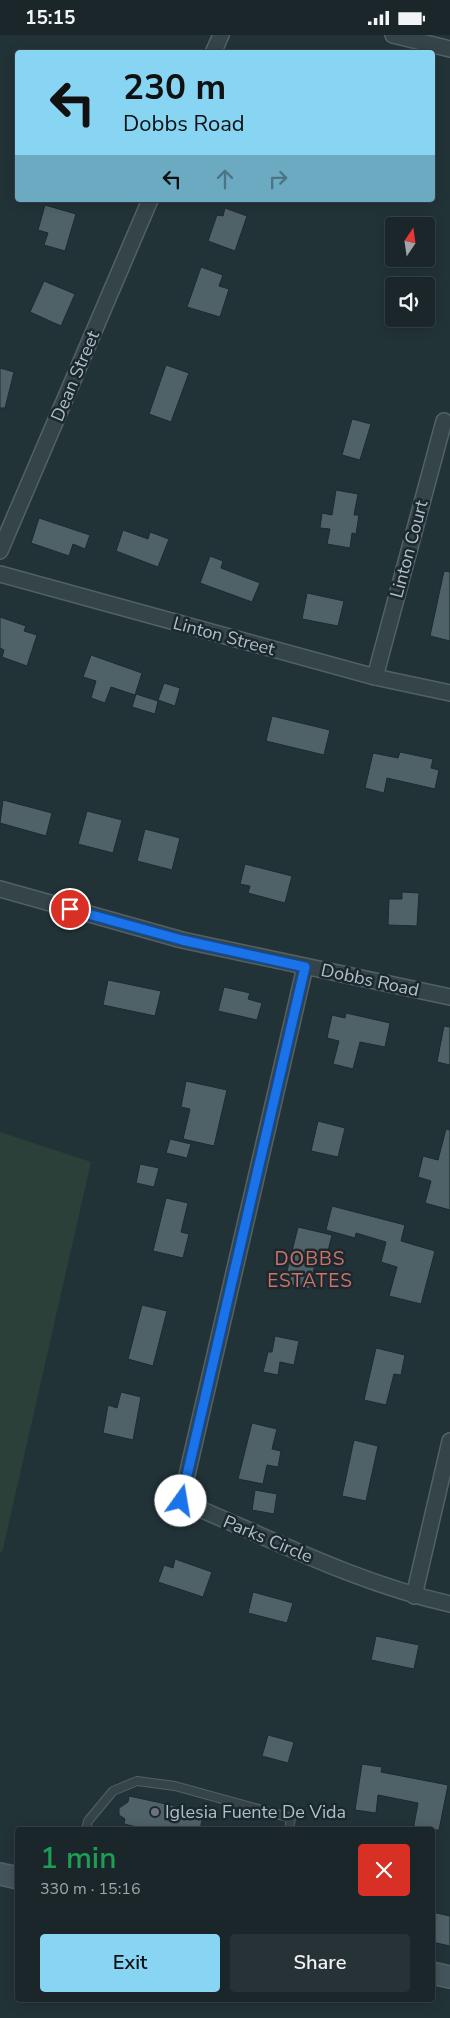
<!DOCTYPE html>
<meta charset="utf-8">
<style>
body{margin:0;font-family:"Nunito Sans",sans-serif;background:#273236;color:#f1f3f6;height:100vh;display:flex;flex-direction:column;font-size:19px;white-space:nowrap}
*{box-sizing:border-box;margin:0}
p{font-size:16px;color:#9fa5a8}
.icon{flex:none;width:28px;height:28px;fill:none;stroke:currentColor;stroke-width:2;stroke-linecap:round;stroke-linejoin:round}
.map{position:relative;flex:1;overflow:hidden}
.details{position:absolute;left:15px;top:1792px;width:420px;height:175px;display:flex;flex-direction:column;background:#1a262a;border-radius:5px;box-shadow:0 2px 12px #0003,0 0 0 1px #384347}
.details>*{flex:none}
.hud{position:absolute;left:15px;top:15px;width:420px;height:152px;border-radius:5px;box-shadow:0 2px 12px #0003,0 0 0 1px #384347;background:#87d5f3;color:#111;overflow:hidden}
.needle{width:32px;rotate:13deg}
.tools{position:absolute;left:385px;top:182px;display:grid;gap:10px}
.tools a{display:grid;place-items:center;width:50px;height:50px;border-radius:5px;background:#1a262a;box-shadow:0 2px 12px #0003,0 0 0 1px #384347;font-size:25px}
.pin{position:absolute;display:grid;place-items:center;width:42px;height:42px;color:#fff;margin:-21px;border:2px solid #fff;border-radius:50%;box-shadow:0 1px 5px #0007}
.me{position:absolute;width:55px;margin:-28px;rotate:13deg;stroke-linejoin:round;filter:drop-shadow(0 0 4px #0008)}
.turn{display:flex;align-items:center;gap:18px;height:105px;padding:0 25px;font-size:22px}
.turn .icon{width:65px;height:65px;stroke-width:2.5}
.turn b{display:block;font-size:35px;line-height:42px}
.lanes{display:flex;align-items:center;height:48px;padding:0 25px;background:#0003;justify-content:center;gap:25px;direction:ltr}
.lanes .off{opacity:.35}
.round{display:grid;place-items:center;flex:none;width:52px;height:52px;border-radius:5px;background:#273236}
.summary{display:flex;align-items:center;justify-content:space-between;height:85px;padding:0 25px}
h1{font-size:30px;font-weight:600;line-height:38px;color:#1e9e55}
.primary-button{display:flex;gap:10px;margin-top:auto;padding:10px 25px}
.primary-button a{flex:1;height:58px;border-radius:5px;background:#87d5f3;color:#111;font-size:20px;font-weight:600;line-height:58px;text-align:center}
.primary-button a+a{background:#273236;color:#f1f3f6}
.status{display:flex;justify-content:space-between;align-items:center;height:35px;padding:0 25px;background:#1a262a;direction:ltr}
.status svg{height:14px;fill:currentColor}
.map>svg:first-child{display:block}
.green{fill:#2a4038}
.building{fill:#4f6268;stroke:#1d2a2f}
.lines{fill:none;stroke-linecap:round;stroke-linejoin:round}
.service-casing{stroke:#536166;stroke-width:10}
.minor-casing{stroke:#536166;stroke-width:18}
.secondary-casing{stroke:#536166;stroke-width:24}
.service{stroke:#354448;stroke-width:8}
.minor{stroke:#354448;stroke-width:15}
.secondary{stroke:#43545b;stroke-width:21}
.route-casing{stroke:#114b97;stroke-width:12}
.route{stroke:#1a73e8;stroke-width:9}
.worship-dot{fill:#6b7280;stroke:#1b282d;stroke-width:2}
.labels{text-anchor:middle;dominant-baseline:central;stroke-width:5;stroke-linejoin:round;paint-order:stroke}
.street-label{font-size:18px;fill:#b0bfc5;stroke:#1b282d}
.poi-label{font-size:18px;fill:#b0bfc5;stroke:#1b282d;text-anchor:start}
.neighbourhood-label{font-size:19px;letter-spacing:1px;fill:#d07269;stroke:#1b282d}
</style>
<div class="status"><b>15:15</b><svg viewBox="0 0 49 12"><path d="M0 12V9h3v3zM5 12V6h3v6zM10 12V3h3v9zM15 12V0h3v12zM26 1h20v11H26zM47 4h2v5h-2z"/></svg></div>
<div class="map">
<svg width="450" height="1983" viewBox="0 0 450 1983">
<rect width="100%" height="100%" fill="#223338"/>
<polygon class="green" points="0,1097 91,1127 2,1518 0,1517"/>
<g class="building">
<polygon points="45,170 76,179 65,216 44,210 48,198 38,195"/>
<polygon points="225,173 247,181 235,216 208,206 217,180 223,181"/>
<polygon points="201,232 223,240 219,251 229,254 220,282 187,272"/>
<polygon points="44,246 75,259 61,291 30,277"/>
<polygon points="166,330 189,338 171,387 149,379"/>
<polygon points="0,333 14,337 5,373 0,373"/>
<polygon points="352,384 371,389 360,425 342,420"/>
<polygon points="336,455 358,459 354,480 359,480 356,499 352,498 350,513 327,509 330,494 320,493 322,478 332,480"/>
<polygon points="39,483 90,500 85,514 73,509 69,521 31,508"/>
<polygon points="123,495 148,504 150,497 169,504 158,532 116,516"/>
<polygon points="210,521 223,526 221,533 260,548 252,567 200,548"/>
<polygon points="444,536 450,537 450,606 430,601"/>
<polygon points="307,558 344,566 338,591 302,584"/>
<polygon points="0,582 26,591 24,596 37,600 27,631 2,622 4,615 0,613"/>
<polygon points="91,620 142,638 135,660 111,652 105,668 91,663 96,646 83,642"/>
<polygon points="164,648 180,653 175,671 158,665"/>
<polygon points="136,659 158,666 155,679 132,672"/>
<polygon points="272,681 330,695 324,720 266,706"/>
<polygon points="400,717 433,724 431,733 439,735 435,754 387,743 384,758 365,753 373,718 398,723"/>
<polygon points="3,765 52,778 46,801 0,788"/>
<polygon points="87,776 122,785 113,818 78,809"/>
<polygon points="145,794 180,803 172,835 137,826"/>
<polygon points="245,829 292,841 285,868 248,858 250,851 240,849"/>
<polygon points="402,857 419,858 417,891 388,890 389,864 402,864"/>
<polygon points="108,945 161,956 155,981 103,970"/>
<polygon points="224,952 250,958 248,964 262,968 257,985 218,976"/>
<polygon points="346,978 390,988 385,1012 360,1007 353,1034 333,1029 339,1006 327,1003 332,980 345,983"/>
<polygon points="444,991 450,992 450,1030 437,1027"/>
<polygon points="186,1046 227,1055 214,1111 183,1104 190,1074 181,1072"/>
<polygon points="318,1086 345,1093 338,1122 311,1116"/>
<polygon points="446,1094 450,1095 450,1175 425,1168 431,1146 418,1142 423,1121 438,1125"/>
<polygon points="170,1104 191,1109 187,1123 166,1118"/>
<polygon points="140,1129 159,1133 154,1152 136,1148"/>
<polygon points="166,1163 188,1168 181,1197 189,1199 183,1223 153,1216"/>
<polygon points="332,1171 405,1190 401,1206 435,1216 421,1269 389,1261 397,1232 381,1227 386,1207 356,1198 355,1203 326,1195"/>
<polygon points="298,1192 332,1200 324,1232 315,1230 309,1254 284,1248"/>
<polygon points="142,1270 167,1276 153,1331 128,1324"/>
<polygon points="275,1301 299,1306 294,1330 280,1327 278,1340 263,1337 268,1317 272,1317"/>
<polygon points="376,1313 405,1320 401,1340 394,1339 386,1370 364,1365"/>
<polygon points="121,1357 141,1362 133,1405 103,1398 108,1370 117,1373"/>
<polygon points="252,1388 277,1394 272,1414 281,1416 278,1432 267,1430 263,1449 238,1444"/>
<polygon points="354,1405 378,1411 366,1466 342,1461"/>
<polygon points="255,1455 277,1459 274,1479 252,1475"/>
<polygon points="175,1524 212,1537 203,1562 158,1547 164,1530 173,1533"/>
<polygon points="253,1557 293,1568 287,1588 248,1578"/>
<polygon points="376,1601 419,1610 414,1634 371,1625"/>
<polygon points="268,1700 294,1707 288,1728 262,1721"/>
<polygon points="362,1729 382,1732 381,1737 448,1750 439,1795 413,1795 418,1768 378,1760 376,1778 355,1775"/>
<polygon points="129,1761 180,1772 179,1774 203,1779 200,1795 149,1795 124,1789 125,1784 119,1780 119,1773 128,1767"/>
<polygon points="432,1877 450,1881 450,1911 432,1907"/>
</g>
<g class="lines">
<defs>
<polyline id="service" points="86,1795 88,1786 113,1756 137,1746 175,1751 291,1783 289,1795"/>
<g id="minor">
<polyline points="393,0 450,14"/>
<polyline points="213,18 221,0"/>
<polyline points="0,516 150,165"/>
<polyline points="0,539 375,642 450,658"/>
<polyline points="375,642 444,386"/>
<polyline points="0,854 182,905 450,962"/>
<path d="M305,932L181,1466C270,1503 356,1548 450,1569"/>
<polyline points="414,1561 450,1406"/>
</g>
<g id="secondary">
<polyline points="0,1839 18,1843"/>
<polyline points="432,1938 450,1942"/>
</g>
</defs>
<use href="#service" class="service-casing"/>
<use href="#minor" class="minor-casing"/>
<use href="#secondary" class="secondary-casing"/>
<use href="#service" class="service"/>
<use href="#minor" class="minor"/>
<use href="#secondary" class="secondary"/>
</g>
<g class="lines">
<defs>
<polyline id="route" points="70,874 182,905 305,932 181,1466"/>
</defs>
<use href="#route" class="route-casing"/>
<use href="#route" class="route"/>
</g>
<circle class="worship-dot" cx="155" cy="1777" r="5"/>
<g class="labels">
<g class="street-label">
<text transform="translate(75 341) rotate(-67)">Dean Street</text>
<text transform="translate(409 514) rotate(-75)">Linton Court</text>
<text transform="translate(224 601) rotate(15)">Linton Street</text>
<text transform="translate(370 945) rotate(12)">Dobbs Road</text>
<text transform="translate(268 1504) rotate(23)">Parks Circle</text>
</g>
<g class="poi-label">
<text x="165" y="1777">Iglesia Fuente De Vida</text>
</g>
<g class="neighbourhood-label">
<text x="310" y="1224">DOBBS<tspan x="310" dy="22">ESTATES</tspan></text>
</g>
</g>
</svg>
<div class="tools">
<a><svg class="needle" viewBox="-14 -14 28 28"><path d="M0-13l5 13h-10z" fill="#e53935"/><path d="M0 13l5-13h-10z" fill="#9fa5a8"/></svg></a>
<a><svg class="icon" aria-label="sound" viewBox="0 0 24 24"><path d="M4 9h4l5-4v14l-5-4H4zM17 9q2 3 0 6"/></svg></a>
</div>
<div class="pin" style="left:70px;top:874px;background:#d93025"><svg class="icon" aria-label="arrive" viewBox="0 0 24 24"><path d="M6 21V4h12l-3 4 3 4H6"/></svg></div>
<svg class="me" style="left:181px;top:1466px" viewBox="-20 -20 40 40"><circle r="19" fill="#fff"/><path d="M0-13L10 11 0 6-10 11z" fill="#1a73e8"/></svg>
<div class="hud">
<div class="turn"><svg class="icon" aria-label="left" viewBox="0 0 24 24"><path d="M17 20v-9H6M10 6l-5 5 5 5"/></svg><div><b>230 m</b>Dobbs Road</div></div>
<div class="lanes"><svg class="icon" aria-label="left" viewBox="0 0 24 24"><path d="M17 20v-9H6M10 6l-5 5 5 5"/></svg><svg class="icon off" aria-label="ahead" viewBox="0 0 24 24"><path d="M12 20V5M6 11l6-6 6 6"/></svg><svg class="icon off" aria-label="right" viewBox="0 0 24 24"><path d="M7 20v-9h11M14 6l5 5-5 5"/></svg></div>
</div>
<section class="details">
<div class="summary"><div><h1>1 min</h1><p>330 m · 15:16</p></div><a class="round" style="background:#d93025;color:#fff"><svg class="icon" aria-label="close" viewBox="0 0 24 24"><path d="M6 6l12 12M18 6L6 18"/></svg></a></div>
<div class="primary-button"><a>Exit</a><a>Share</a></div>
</section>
</div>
